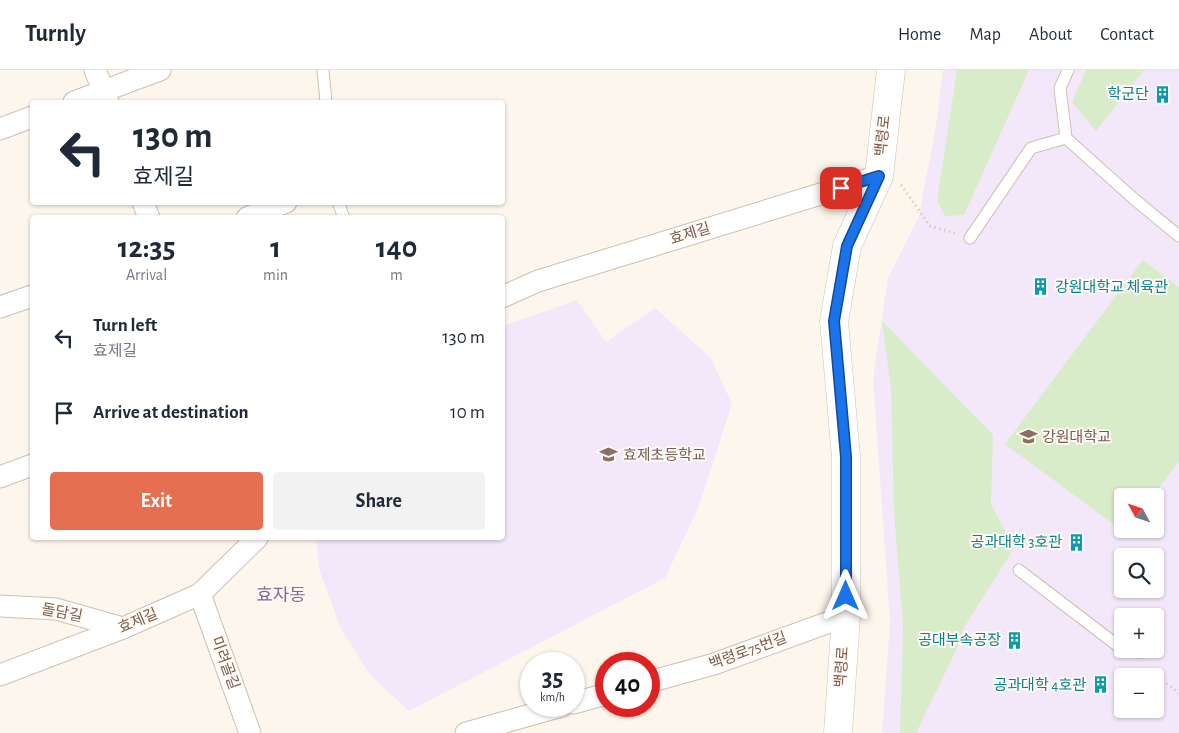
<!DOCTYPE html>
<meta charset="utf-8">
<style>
body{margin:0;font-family:"Alegreya Sans","Noto Sans KR",sans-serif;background:#f2f2f3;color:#1f2937;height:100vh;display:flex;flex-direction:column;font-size:19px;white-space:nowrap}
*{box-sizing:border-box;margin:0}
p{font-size:16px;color:#747a83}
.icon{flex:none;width:28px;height:28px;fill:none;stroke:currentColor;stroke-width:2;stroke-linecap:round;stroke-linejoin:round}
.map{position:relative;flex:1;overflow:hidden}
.sheet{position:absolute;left:30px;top:145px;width:475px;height:325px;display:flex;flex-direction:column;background:#fff;border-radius:5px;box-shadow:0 1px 4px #0004}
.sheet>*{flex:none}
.banner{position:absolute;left:30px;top:30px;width:475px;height:105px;border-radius:5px;box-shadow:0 1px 4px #0004;background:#fff;color:#1f2937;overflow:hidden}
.needle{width:32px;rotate:310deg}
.tools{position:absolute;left:1114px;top:418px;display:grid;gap:10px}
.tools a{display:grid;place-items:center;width:50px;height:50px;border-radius:5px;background:#fff;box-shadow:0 1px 4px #0004;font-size:25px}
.speed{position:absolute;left:520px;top:582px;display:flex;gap:10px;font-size:25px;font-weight:700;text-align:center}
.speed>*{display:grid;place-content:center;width:65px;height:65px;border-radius:50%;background:#fff;box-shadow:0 1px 4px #0004;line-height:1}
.speed small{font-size:12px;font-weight:400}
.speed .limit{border:8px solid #d22;background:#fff;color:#111}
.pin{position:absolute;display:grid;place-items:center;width:42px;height:42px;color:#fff;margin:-21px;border-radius:10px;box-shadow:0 2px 8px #0006}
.me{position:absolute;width:55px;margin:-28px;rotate:0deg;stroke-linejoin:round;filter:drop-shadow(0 0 4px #0008)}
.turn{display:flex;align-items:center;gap:18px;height:105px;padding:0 20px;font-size:22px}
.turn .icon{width:65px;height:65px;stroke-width:2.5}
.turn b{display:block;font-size:35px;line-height:42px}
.eta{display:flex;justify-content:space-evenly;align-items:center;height:85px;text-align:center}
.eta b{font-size:30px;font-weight:700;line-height:35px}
.button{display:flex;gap:10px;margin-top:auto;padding:10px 20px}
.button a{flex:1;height:58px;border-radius:5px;background:#e76f51;color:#fff;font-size:20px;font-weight:700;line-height:58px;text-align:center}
.button a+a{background:#f2f2f3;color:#1f2937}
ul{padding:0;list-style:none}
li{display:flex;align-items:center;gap:15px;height:75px;padding:0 20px}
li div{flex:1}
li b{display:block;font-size:19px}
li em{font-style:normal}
header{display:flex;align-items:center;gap:30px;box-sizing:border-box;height:70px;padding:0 25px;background:#fff;border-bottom:1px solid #e0e1e3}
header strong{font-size:24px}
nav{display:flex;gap:28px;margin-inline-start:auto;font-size:18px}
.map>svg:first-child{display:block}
.education{fill:#f3e8fa;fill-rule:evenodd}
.green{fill:#d8ecc9}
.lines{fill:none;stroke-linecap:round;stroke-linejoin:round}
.service-casing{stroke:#d1beb0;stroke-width:13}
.minor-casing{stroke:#d1beb0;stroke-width:23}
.tertiary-casing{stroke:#d1beb0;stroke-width:29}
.path{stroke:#d9b8a5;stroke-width:3;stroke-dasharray:1 4;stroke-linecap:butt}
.service{stroke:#fff;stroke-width:11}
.minor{stroke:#fff;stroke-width:21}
.tertiary{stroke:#fff;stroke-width:28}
.route-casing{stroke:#114b97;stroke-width:12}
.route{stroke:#1a73e8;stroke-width:9}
.labels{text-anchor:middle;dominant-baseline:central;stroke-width:4;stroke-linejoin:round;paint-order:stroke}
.culture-label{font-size:15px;fill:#0d838f;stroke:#fffaf3;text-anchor:end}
.street-label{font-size:15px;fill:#7a5c4d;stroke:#fffaf3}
.education-label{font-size:15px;fill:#785e54;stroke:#fffaf3;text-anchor:start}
.quarter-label{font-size:18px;fill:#846695;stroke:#fffaf3}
</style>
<header>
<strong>Turnly</strong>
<nav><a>Home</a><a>Map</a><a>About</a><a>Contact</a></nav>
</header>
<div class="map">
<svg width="1179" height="663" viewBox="0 0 1179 663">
<rect width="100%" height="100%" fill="#fdf6ec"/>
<g class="education">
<path d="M943,0H1179V663H882L890,552L873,308L888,208L919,146L936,55ZM1122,426H1155V459H1122ZM1122,486H1155V519H1122ZM1122,546H1155V579H1122ZM1122,606H1155V639H1122Z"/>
<polygon points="577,230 606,272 655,238 711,288 732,334 699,436 665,508 409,641 370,605 341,559 319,499 316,468 502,468 503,256"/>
</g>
<g class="green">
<polygon points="957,0 1029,0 964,145 945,146 937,131"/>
<polygon points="1086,0 1144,0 1096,61 1072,32"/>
<polygon points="1143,190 1179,217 1179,391 1153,426 1122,426 1122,459 1128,459 1125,463 1005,374"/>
<polygon points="882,251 993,365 991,434 1014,478 963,559 959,574 916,663 900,663 903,556 894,442 891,319"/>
</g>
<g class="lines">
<defs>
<g id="service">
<polyline points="323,0 326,32"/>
<polyline points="1068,0 1060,18 1066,68 1134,129 1179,166"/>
<polyline points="338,132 344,148"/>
<polyline points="970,168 1031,78 1066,68"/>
<polyline points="1019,500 1122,579"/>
<polyline points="1155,570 1156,569"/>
<polyline points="1123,579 1126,581 1143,582 1146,579"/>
</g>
<g id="minor">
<polyline points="95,0 108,32"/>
<polyline points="74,32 160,0"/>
<polyline points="0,59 32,47"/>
<polyline points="143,132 149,148"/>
<polyline points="247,148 286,132"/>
<polyline points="502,227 538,211 879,106"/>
<polyline points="0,237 32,226"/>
<polyline points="0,407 32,395"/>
<polyline points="200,524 250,663"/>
<polyline points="0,536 56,539 123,558"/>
<polyline points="0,605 123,558 200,524 257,468"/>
<polyline points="649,612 714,594 846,546"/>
<polyline points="574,633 606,624"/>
<polyline points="466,663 562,636"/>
</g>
<polyline id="tertiary" points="838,663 846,546 846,387 834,251 847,176 879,106 891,0"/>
</defs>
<use href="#service" class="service-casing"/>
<use href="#minor" class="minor-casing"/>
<use href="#tertiary" class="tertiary-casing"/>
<g class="path">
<polyline points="901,115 930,156 955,163"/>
<polyline points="1155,604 1179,623"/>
</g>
<use href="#service" class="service"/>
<use href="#minor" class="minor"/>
<use href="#tertiary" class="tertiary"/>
</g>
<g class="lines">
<defs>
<polyline id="route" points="841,118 879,106 847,176 834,251 846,387 846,526"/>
</defs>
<use href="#route" class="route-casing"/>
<use href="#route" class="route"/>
</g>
<defs>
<symbol id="building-bare" viewBox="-9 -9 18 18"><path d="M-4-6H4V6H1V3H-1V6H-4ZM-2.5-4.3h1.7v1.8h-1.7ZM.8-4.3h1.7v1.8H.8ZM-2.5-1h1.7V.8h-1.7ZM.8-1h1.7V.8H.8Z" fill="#0f9aa8" stroke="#fffaf3" stroke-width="2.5" paint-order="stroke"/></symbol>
<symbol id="university-bare" viewBox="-9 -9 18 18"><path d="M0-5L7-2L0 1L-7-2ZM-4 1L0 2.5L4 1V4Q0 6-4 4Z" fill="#8d6e63" stroke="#fffaf3" stroke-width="2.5" paint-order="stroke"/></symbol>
<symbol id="school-bare" viewBox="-9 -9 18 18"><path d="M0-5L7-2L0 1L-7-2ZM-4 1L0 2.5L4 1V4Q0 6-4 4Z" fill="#8d6e63" stroke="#fffaf3" stroke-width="2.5" paint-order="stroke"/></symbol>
</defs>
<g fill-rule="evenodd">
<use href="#building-bare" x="1150" y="12" width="25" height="25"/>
<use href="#building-bare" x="1028" y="204" width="25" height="25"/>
<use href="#university-bare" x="1016" y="354" width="25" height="25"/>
<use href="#school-bare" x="596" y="372" width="25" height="25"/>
<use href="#building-bare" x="1064" y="460" width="25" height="25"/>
<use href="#building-bare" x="1002" y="558" width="25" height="25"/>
<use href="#building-bare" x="1088" y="602" width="25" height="25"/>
</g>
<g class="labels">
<g class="culture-label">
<text x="1149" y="24">학군단</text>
<text x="1055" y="217" text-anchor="start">강원대학교 체육관</text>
<text x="1062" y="472">공과대학 3호관</text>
<text x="1001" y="570">공대부속공장</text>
<text x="1086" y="615">공과대학 4호관</text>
</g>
<g class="street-label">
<text transform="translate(883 66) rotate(-84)">백령로</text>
<text transform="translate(690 164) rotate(-17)">효제길</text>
<text transform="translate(62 543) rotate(11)">돌담길</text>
<text transform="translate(138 551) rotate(-23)">효제길</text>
<text transform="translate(748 581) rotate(-20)">백령로75번길</text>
<text transform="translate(225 593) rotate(70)">미려골길</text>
<text transform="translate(842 597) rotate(-86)">백령로</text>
</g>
<g class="education-label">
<text x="1042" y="367">강원대학교</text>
<text x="623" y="385">효제초등학교</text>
</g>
<g class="quarter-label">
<text x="281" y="526">효자동</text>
</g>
</g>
</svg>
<div class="tools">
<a><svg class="needle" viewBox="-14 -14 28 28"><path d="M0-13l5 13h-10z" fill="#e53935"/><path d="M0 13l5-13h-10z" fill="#747a83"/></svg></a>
<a><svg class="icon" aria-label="search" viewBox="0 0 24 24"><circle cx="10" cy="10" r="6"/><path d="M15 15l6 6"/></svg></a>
<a>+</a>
<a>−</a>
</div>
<div class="speed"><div>35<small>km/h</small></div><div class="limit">40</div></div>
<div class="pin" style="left:841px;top:118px;background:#d93025"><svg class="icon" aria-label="arrive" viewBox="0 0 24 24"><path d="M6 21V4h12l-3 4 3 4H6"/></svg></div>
<svg class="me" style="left:846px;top:526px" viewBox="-20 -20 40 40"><path d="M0-17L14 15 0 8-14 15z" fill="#1a73e8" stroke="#fff" stroke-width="4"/></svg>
<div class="banner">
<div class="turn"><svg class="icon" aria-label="left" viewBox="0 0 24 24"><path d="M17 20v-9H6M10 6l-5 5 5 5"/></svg><div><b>130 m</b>효제길</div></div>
</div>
<section class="sheet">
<div class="eta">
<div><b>12:35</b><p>Arrival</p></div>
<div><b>1</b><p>min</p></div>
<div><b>140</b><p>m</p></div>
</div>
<ul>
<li><svg class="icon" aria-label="left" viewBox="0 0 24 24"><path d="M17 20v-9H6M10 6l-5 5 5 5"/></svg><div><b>Turn left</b><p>효제길</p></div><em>130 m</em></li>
<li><svg class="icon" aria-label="arrive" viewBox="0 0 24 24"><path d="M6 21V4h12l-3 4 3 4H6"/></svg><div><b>Arrive at destination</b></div><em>10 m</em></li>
</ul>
<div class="button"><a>Exit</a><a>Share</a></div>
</section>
</div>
